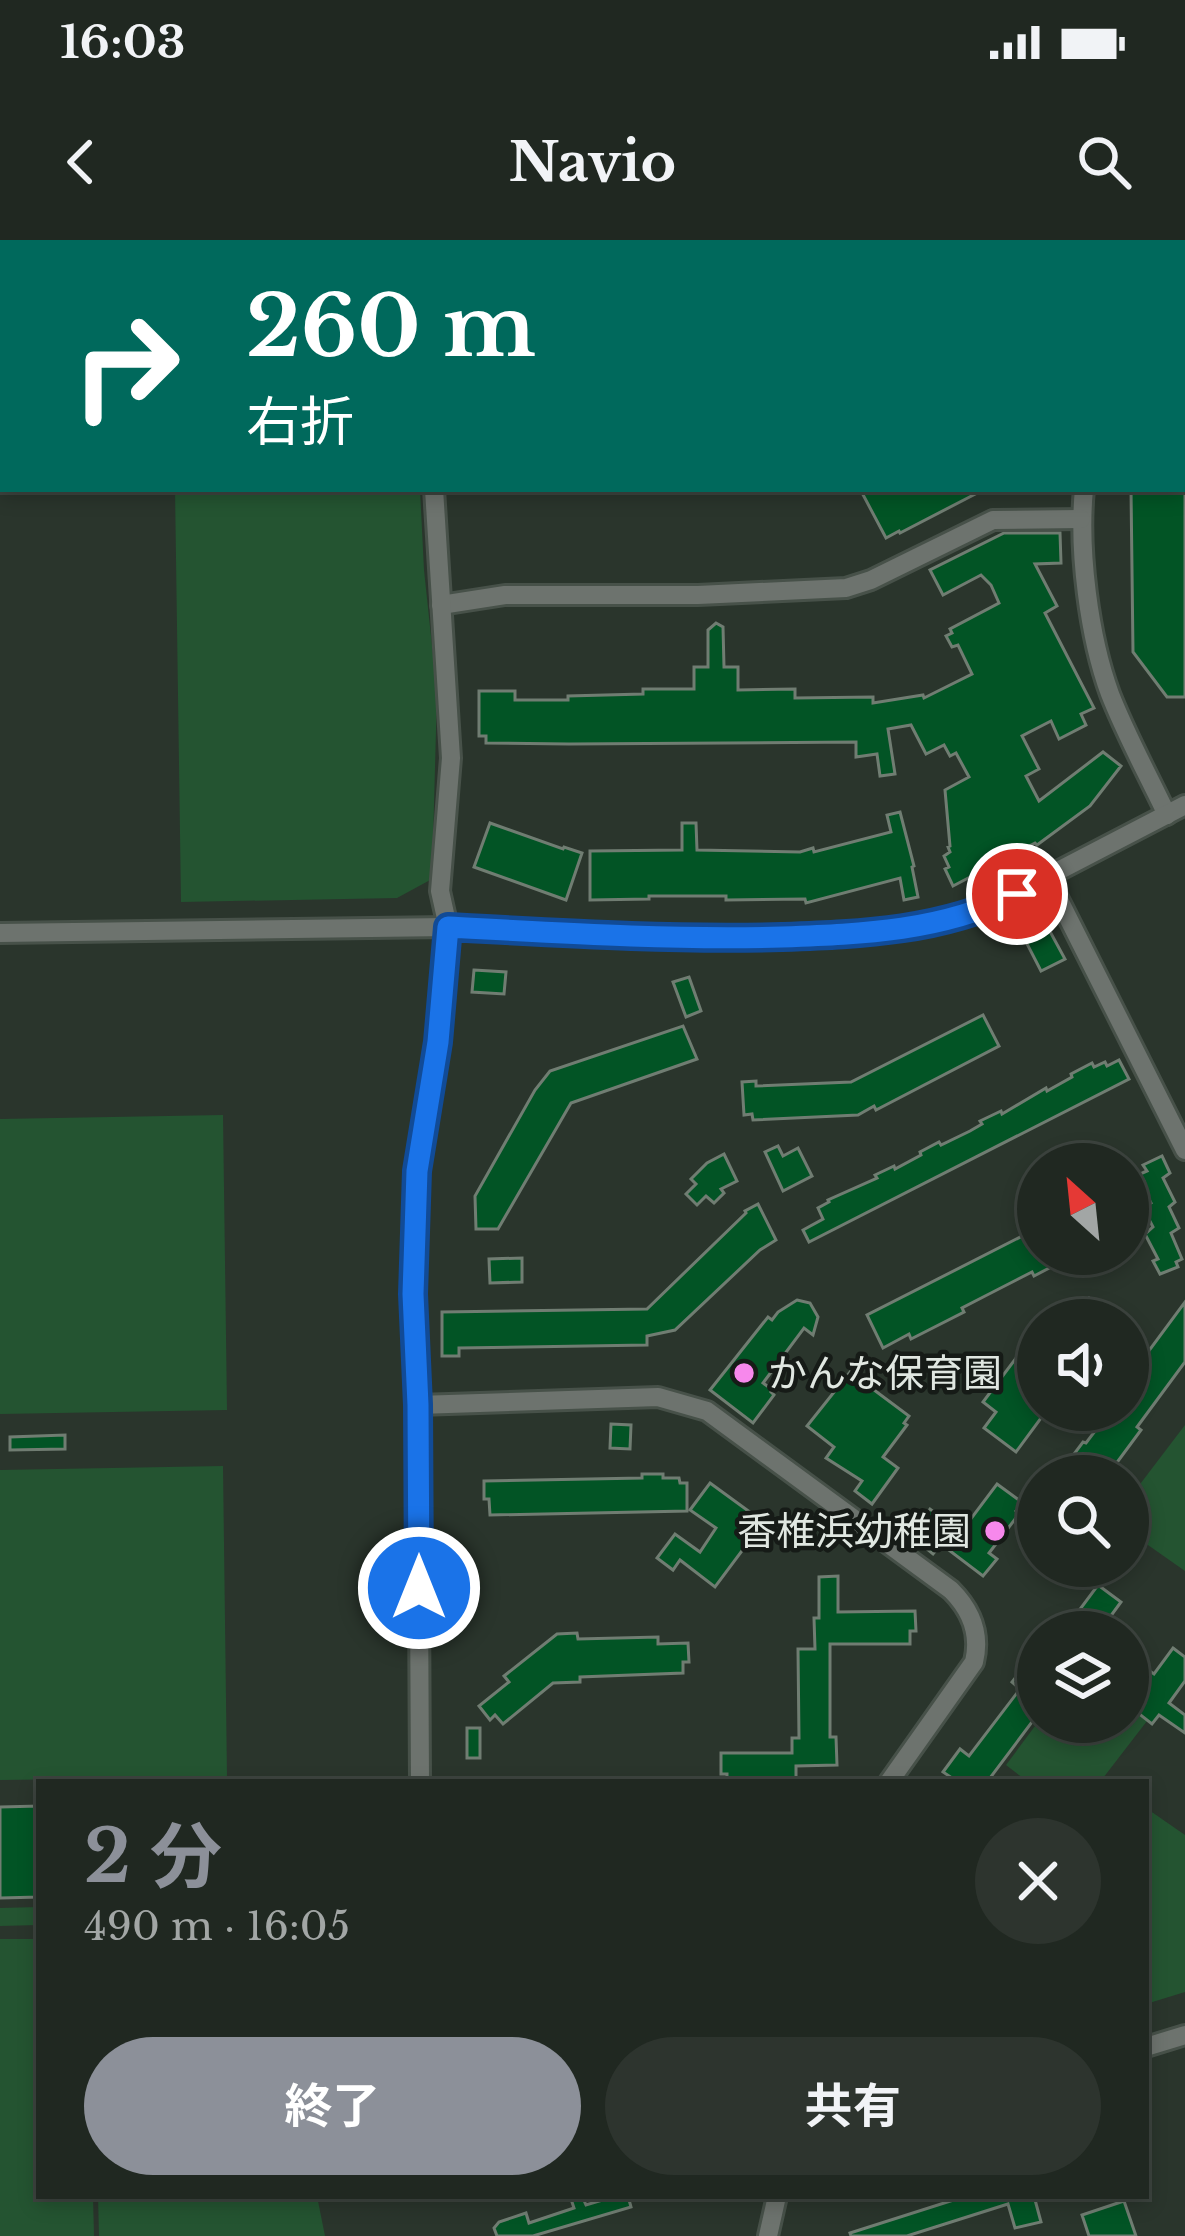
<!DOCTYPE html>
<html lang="ja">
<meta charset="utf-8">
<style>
body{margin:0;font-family:"Libre Baskerville","Noto Sans JP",serif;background:#2d342e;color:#f1f3f6;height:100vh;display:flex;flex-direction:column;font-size:45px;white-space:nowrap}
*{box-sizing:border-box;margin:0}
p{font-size:39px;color:#a2a6a5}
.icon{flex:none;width:66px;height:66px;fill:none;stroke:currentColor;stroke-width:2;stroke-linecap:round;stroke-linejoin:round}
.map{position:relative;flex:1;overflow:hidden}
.drawer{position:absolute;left:36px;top:1539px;width:1113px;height:420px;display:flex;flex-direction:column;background:#202821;border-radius:0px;box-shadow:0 6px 18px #0003,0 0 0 3px #3d443f}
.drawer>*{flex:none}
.top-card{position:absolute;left:0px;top:0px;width:1185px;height:252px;box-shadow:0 6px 18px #0003,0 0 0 3px #3d443f;background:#00695c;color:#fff;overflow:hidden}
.needle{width:78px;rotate:333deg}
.buttons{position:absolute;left:1017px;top:903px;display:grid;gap:24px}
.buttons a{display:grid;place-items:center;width:132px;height:132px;border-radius:50%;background:#202821;box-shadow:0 6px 18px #0003,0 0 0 3px #3d443f;font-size:60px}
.pin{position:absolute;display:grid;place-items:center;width:102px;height:102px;color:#fff;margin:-51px;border:6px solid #fff;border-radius:50%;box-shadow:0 3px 12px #0007}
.me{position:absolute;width:132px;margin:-66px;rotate:0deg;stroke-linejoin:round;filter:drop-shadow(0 0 9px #0008)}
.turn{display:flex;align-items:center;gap:42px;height:252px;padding:0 48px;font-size:54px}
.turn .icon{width:156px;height:156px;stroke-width:2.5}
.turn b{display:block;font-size:84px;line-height:102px}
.round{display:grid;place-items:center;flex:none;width:126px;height:126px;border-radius:63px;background:#2d342e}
.head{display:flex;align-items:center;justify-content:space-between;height:204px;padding:0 48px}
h1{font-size:72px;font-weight:700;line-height:90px;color:#8c9099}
.cta{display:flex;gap:24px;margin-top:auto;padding:24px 48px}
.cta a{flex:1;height:138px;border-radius:72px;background:#8c9099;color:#fff;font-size:48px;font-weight:700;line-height:138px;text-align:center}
.cta a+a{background:#2d342e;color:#f1f3f6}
.status{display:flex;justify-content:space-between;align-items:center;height:84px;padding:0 60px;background:#202821;direction:ltr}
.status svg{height:33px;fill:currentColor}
header{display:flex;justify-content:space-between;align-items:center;height:156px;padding:0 48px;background:#202821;font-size:54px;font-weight:700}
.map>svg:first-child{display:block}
.green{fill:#245431}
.building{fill:#025425;stroke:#707d72;stroke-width:3}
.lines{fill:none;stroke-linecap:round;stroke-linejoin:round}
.minor-casing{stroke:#475149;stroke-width:24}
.minor{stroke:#6d736e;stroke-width:18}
.route-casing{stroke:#114b97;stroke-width:30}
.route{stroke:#1a73e8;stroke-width:21}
.poi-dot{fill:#f788ec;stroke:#161b17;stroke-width:4.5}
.labels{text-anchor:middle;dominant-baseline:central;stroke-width:9;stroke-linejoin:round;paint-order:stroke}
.poi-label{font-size:39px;fill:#e0e7e1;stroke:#161b17;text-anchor:start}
</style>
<div class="status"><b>16:03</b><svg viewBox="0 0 49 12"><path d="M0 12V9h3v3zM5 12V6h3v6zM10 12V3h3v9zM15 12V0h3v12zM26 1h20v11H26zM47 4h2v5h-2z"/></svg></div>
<header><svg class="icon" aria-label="back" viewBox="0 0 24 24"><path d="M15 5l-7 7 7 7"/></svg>Navio<svg class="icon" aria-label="search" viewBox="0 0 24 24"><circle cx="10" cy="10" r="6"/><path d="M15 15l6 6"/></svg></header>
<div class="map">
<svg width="1185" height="1996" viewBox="0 0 1185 1996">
<rect width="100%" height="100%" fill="#2a352c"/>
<g class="green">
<rect x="172" y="0" width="241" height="3"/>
<polygon points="175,249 420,249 424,330 437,453 432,639 397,658 181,662"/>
<polygon points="223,875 227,1170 0,1174 0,879"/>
<polygon points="1185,1185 1185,1331 1128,1291 1128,1260"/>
<polygon points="223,1226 227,1537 0,1540 0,1230"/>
<polygon points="1128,1467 1147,1481 1100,1542 1028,1542 1006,1525 1038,1482 1128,1482"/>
<polygon points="1146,1568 1185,1595 1185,1752 1146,1764"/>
<polygon points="39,1667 39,1685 0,1686 0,1668"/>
<polygon points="0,1699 39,1699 39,1956 93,1956 94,1996 0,1996"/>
<polygon points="98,1956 317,1956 325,1996 99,1996"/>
</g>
<g class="building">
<polygon points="860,249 985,249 900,293 899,291 886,298"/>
<polygon points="1131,249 1185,249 1185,457 1167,457 1133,412"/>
<polygon points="1004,293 1060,293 1061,323 1035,324 1057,366 1045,373 1094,468 1081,474 1086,485 1059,499 1051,481 1022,496 1039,529 1026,536 1039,561 1103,512 1121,526 1090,566 1037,605 1035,603 953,646 945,629 949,627 944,616 950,612 948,607 950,606 945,550 969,537 956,513 950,516 944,505 926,514 911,485 888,489 895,534 880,536 877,514 856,517 856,502 569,504 486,503 486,496 479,496 479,451 515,451 515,460 568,460 568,456 643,454 643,449 694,449 694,427 708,427 708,390 716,383 723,387 724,427 738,427 738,450 795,449 795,458 873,457 873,463 923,455 924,458 972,434 958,405 952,407 946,396 952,393 950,389 999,363 991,345 981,335 943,355 930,330"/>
<polygon points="900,572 914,626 912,627 918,657 904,660 900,638 806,663 805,659 726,660 726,656 649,656 649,659 590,660 590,611 682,610 682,583 696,583 697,610 800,612 813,608 814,612 891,592 887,575"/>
<polygon points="490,583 563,609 564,607 582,613 566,660 474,627"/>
<polygon points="1047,686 1065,719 1041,731 1024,698"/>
<polygon points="474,730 506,732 504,754 472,752"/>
<polygon points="689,737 701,771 686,777 673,742"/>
<polygon points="983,775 999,806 876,870 874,866 858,875 753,880 752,874 744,875 742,842 756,841 756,846 851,842"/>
<polygon points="683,786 697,819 571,863 498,989 476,989 475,956 535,850 550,831"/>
<polygon points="1119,820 1129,839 809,1002 803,990 823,979 818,968 829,962 828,960 877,938 875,935 894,926 895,929 921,915 920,912 939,902 941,905 970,891 982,884 980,881 1001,871 1002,874 1046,848 1047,851 1072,837 1071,834 1092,823 1094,827 1105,822 1107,826"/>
<polygon points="778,906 783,916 798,908 812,936 783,951 765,912"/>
<polygon points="724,914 737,941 721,949 724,953 714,963 706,956 697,965 686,954 696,944 691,939 707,923"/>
<polygon points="1162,916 1170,933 1163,938 1175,962 1169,967 1179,988 1171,993 1182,1019 1176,1022 1178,1027 1160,1034 1153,1021 1158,1019 1145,994 1153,987 1143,968 1151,963 1140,943 1144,941 1140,934 1147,931 1143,925"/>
<polygon points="758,964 776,1000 760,1010 675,1090 647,1096 647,1105 459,1108 459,1116 442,1116 442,1072 647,1069 746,973 745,971"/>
<polygon points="1038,988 1038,1014 1076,1014 1034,1036 1032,1032 989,1054 962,1068 964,1072 911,1099 909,1094 883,1108 867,1075"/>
<polygon points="522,1018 522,1042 490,1043 489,1019"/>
<polygon points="1089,1058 1119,1080 1071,1080"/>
<polygon points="797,1060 810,1063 818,1077 813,1095 804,1088 763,1143 773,1150 771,1152 774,1155 753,1183 710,1150 768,1077 772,1080 778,1072"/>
<polygon points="1185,1062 1185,1122 1137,1187 1141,1190 1107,1236 1062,1236 1076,1216 1074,1214 1083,1202 1086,1203 1111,1170 1128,1170 1128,1139"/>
<polygon points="1038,1089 1038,1170 1047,1170 1016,1212 984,1188 996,1172 983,1162"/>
<polygon points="850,1132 909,1176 904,1183 907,1185 883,1217 898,1228 872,1264 855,1251 862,1241 826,1218 834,1207 807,1186"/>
<polygon points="611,1184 631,1185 630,1209 610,1208"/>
<polygon points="65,1195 65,1209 10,1210 10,1197"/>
<polygon points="642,1234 663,1234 663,1238 679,1238 680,1243 687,1243 687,1271 490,1275 489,1259 484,1259 484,1241 642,1238"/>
<polygon points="710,1243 769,1286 759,1301 756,1299 747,1310 744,1308 715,1347 680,1320 673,1330 657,1318 675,1294 700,1312 716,1288 690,1270"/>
<polygon points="997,1244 1023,1263 1016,1271 1019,1274 989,1313 997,1319 983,1336 941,1304 933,1314 911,1296 930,1269 961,1292"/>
<polygon points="838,1336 838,1372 915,1371 916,1391 910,1391 910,1404 830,1404 830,1497 836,1497 837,1525 796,1526 796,1542 727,1542 727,1534 721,1534 721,1513 792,1513 792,1498 799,1498 798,1409 815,1409 814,1378 819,1378 819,1337"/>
<polygon points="1098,1345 1121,1362 1099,1392 1063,1392"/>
<polygon points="577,1393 578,1399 658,1397 658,1404 688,1403 689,1422 683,1422 683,1433 580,1437 580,1442 553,1443 503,1484 495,1475 490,1480 479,1466 509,1442 504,1436 557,1394"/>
<polygon points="1173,1408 1185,1417 1185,1441 1169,1463 1185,1475 1185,1493 1159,1475 1152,1484 1129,1466 1135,1457 1128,1451 1128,1416 1154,1434"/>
<polygon points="1023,1428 1038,1438 1038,1474 987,1542 958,1542 943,1532 960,1509 969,1516 1020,1449 1012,1442"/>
<rect x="467" y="1488" width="13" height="30"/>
<polygon points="39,1566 39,1657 0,1658 0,1567"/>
<polygon points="570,1956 582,1956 586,1965 616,1956 628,1956 631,1967 533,1996 497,1996 494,1988 499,1982 526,1973 529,1983 574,1968"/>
<polygon points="966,1956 1034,1956 1041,1982 1015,1988 1008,1964 907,1996 851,1996 850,1993"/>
<polygon points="1124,1961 1136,1996 1089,1996 1082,1975"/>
</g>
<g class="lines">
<defs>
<g id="minor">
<polyline points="426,0 426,3"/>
<polyline points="1126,3 1126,0"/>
<path d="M1084,249C1078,310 1089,397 1110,454C1126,495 1148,535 1167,575"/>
<polyline points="441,365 505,355 698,355 846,348 871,340 993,280 1081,279"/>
<polyline points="1048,638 1185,910"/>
<polyline points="0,693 448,687 631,697 712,699 912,688 985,669 1185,565"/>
<path d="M418,1165L658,1157L707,1171L951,1350C971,1370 981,1393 974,1422L889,1542"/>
<polyline points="420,1542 418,1165 413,1054 417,931 438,803 448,687 440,651 451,518 434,249"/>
<polyline points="1146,1807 1185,1795"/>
<polyline points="768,1996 777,1956"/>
</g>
</defs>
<use href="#minor" class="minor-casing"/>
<use href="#minor" class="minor"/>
</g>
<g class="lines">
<defs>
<path id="route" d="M419,1348L418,1165L413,1054L417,931L438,802L448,687C560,693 670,700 782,697C864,694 942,691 1017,654"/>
</defs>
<use href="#route" class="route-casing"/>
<use href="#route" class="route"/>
</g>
<g class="poi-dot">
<circle cx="744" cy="1133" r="12"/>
<circle cx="995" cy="1291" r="12"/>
</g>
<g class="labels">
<g class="poi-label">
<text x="768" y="1133">かんな保育園</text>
<text x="971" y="1291" text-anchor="end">香椎浜幼稚園</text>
</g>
</g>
</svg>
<div class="buttons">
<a><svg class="needle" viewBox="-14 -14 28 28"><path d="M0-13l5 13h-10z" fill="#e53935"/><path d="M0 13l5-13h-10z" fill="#a2a6a5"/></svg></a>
<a><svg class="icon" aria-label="sound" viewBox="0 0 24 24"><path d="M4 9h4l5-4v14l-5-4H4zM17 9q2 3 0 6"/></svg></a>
<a><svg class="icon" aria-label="search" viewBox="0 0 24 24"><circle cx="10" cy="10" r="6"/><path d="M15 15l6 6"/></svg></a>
<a><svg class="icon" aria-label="layers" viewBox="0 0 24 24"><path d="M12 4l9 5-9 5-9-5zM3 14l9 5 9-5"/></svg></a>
</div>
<div class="pin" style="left:1017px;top:654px;background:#d93025"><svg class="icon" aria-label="arrive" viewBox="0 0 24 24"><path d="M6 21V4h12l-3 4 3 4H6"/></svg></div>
<svg class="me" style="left:419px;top:1348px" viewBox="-20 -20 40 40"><circle r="17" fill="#1a73e8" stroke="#fff" stroke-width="3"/><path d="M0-11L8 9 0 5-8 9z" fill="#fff"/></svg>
<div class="top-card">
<div class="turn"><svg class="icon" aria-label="right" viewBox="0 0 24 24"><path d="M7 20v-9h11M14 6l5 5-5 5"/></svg><div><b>260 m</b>右折</div></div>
</div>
<section class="drawer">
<div class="head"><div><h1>2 分</h1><p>490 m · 16:05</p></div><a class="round"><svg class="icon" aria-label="close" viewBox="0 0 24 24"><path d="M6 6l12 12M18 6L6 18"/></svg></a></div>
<div class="cta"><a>終了</a><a>共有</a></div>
</section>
</div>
